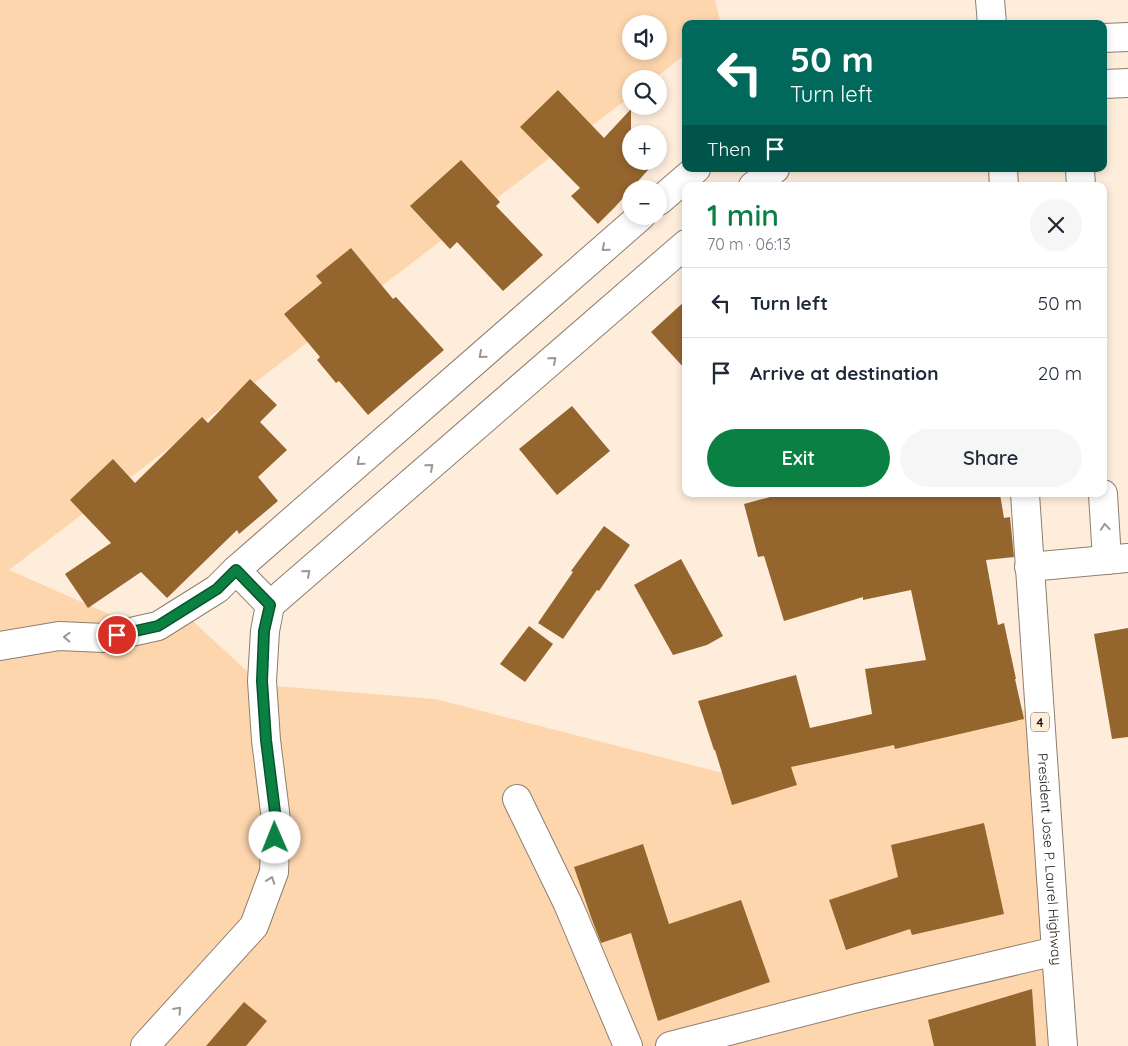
<!DOCTYPE html>
<meta charset="utf-8">
<style>
body{margin:0;font-family:Quicksand,sans-serif;background:#f6f6f7;color:#1f2937;height:100vh;display:flex;flex-direction:column;font-size:19px;white-space:nowrap}
*{box-sizing:border-box;margin:0}
p{font-size:16px;color:#747a83}
.icon{flex:none;width:28px;height:28px;fill:none;stroke:currentColor;stroke-width:2;stroke-linecap:round;stroke-linejoin:round}
.map{position:relative;flex:1;overflow:hidden}
.side{position:absolute;left:682px;top:182px;width:425px;height:315px;display:flex;flex-direction:column;background:#fff;border-radius:10px;box-shadow:0 2px 8px #0003}
.side>*{flex:none}
.hud{position:absolute;left:682px;top:20px;width:425px;height:152px;border-radius:10px;box-shadow:0 2px 8px #0003;background:#00695c;color:#fff;overflow:hidden}
.buttons{position:absolute;left:622px;top:15px;display:grid;gap:10px}
.buttons a{display:grid;place-items:center;width:45px;height:45px;border-radius:50%;background:#fff;box-shadow:0 2px 8px #0003;font-size:25px}
.pin{position:absolute;display:grid;place-items:center;width:42px;height:42px;color:#fff;margin:-21px;border:2px solid #fff;border-radius:50%;box-shadow:0 1px 5px #0007}
.me{position:absolute;width:55px;margin:-28px;rotate:359deg;stroke-linejoin:round;filter:drop-shadow(0 0 4px #0008)}
.turn{display:flex;align-items:center;gap:18px;height:105px;padding:0 25px;font-size:22px}
.turn .icon{width:65px;height:65px;stroke-width:2.5}
.turn b{display:block;font-size:35px;line-height:42px}
.then{display:flex;align-items:center;height:48px;padding:0 25px;background:#0003;gap:10px;font-size:19px}
.round{display:grid;place-items:center;flex:none;width:52px;height:52px;border-radius:26px;background:#f6f6f7}
.head{display:flex;align-items:center;justify-content:space-between;height:85px;padding:0 25px}
h1{font-size:30px;font-weight:600;line-height:38px;color:#0b8043}
.button{display:flex;gap:10px;margin-top:auto;padding:10px 25px}
.button a{flex:1;height:58px;border-radius:30px;background:#0b8043;color:#fff;font-size:20px;font-weight:600;line-height:58px;text-align:center}
.button a+a{background:#f6f6f7;color:#1f2937}
ul{padding:0;list-style:none}
li{display:flex;align-items:center;gap:15px;height:70px;padding:0 25px;border-top:1px solid #e0e1e3}
li div{flex:1}
li b{display:block;font-size:19px}
li em{font-style:normal}
.map>svg:first-child{display:block}
.green{fill:#fed6ae;fill-rule:evenodd}
.building{fill:#95652e}
.lines{fill:none;stroke-linecap:round;stroke-linejoin:round}
.minor-casing{stroke:#8e7e6e;stroke-width:30}
.highway-casing{stroke:#8e7e6e;stroke-width:30}
.minor{stroke:#fff;stroke-width:28}
.highway{stroke:#fff;stroke-width:28}
.oneway{stroke:#9b9895}
.route-casing{stroke:#07532c;stroke-width:12}
.route{stroke:#0b8043;stroke-width:9}
.labels{text-anchor:middle;dominant-baseline:central;stroke-width:4;stroke-linejoin:round;paint-order:stroke}
.shield{fill:#feeddb;stroke:#635950;stroke-width:1}
.shield-label{font-size:12px;font-weight:bold;fill:#201a14}
.street-label{font-size:14px;fill:#201a14;stroke:#feeddb}
</style>
<div class="map">
<svg width="1128" height="1046" viewBox="0 0 1128 1046">
<rect width="100%" height="100%" fill="#feeddb"/>
<path class="green" d="M0,0H715L721,24H686V54L654,79H631V96L9,570L143,629L182,611L262,685L435,699L723,773L1038,707L1065,1046H0ZM631,24H659V51H631Z"/>
<g class="building">
<polygon points="558,90 604,138 631,109 631,161 656,161 615,207 598,224 571,196 580,188 520,127"/>
<polygon points="461,160 500,202 496,206 543,255 503,291 457,242 450,249 410,206"/>
<polygon points="351,248 393,299 396,297 444,350 368,415 339,381 336,383 317,360 320,357 284,314 322,283 316,276"/>
<polygon points="686,300 686,370 651,332"/>
<polygon points="250,379 277,405 260,422 287,450 258,477 278,501 239,534 237,530 167,598 141,572 88,608 65,574 111,543 70,500 113,459 135,483 202,417 208,423"/>
<polygon points="572,406 610,451 557,495 519,449"/>
<polygon points="781,494 1000,494 1004,518 1010,517 1014,557 986,560 998,625 1004,623 1016,679 1015,679 1024,719 895,749 894,745 791,767 797,785 732,805 715,750 714,750 698,701 796,675 810,728 872,714 865,669 926,660 911,590 863,600 863,597 784,621 764,556 758,557 744,504"/>
<polygon points="604,526 630,545 599,591 597,590 563,639 538,623 573,572 571,571"/>
<polygon points="681,559 723,636 707,645 673,655 634,585"/>
<polygon points="529,626 553,644 525,682 500,664"/>
<polygon points="1128,628 1128,737 1112,739 1094,634"/>
<polygon points="984,823 1004,914 912,935 910,929 846,950 829,900 898,877 891,845"/>
<polygon points="643,844 669,924 741,900 770,982 658,1021 631,933 601,943 591,917 574,867"/>
<polygon points="1032,989 1036,1046 934,1046 928,1020"/>
<polygon points="244,1002 267,1021 246,1046 206,1046"/>
</g>
<g class="lines">
<defs>
<g id="minor">
<polyline points="1104,38 1128,37"/>
<polyline points="1104,84 1128,83"/>
<polyline points="1080,169 1081,186"/>
<polyline points="753,186 775,169"/>
<polyline points="659,201 696,169"/>
<polyline points="1103,494 1107,560"/>
<polyline points="1029,567 1128,558"/>
<polyline points="236,570 270,605"/>
<polyline points="0,646 59,636 104,638 158,626 217,589 236,570 641,216"/>
<polyline points="517,799 568,904 628,1046"/>
<polyline points="145,1046 254,926 274,872 276,820 266,740 262,681 265,631 270,605 686,244"/>
<polyline points="670,1046 857,998 1056,951"/>
</g>
<g id="highway">
<polyline points="990,0 992,24"/>
<polyline points="1003,169 1004,186"/>
<path id="s1" d="M1025,494L1056,951L1063,1046"/>
</g>
</defs>
<use href="#minor" class="minor-casing"/>
<use href="#highway" class="highway-casing"/>
<use href="#minor" class="minor"/>
<use href="#highway" class="highway"/>
</g>
<defs><path id="oneway-chevron" d="M-2-3.5L2.5 0L-2 3.5" fill="none" stroke-width="1.6" stroke-linecap="round" stroke-linejoin="round" transform="scale(1.25)"/></defs>
<g class="oneway">
<use href="#oneway-chevron" transform="translate(605 248) rotate(139)"/>
<use href="#oneway-chevron" transform="translate(482 355) rotate(139)"/>
<use href="#oneway-chevron" transform="translate(553 360) rotate(-41)"/>
<use href="#oneway-chevron" transform="translate(360 462) rotate(139)"/>
<use href="#oneway-chevron" transform="translate(430 467) rotate(-41)"/>
<use href="#oneway-chevron" transform="translate(1105 527) rotate(-94)"/>
<use href="#oneway-chevron" transform="translate(307 573) rotate(-41)"/>
<use href="#oneway-chevron" transform="translate(67 637) rotate(-178)"/>
<use href="#oneway-chevron" transform="translate(271 880) rotate(-70)"/>
<use href="#oneway-chevron" transform="translate(178 1010) rotate(-48)"/>
</g>
<g class="lines">
<defs>
<polyline id="route" points="117,635 158,626 217,589 236,570 270,605 264,631 262,681 266,740 276,820 275,838"/>
</defs>
<use href="#route" class="route-casing"/>
<use href="#route" class="route"/>
</g>
<g class="labels">
<rect class="shield" x="1031" y="712.5" width="18" height="19" rx="4"/>
<g class="shield-label">
<text x="1040" y="722">4</text>
</g>
<g class="street-label">
<text stroke="none"><textPath href="#s1" startOffset="366">President Jose P. Laurel Highway</textPath></text>
</g>
</g>
</svg>
<div class="buttons">
<a><svg class="icon" aria-label="sound" viewBox="0 0 24 24"><path d="M4 9h4l5-4v14l-5-4H4zM17 9q2 3 0 6"/></svg></a>
<a><svg class="icon" aria-label="search" viewBox="0 0 24 24"><circle cx="10" cy="10" r="6"/><path d="M15 15l6 6"/></svg></a>
<a>+</a>
<a>−</a>
</div>
<div class="pin" style="left:117px;top:635px;background:#d93025"><svg class="icon" aria-label="arrive" viewBox="0 0 24 24"><path d="M6 21V4h12l-3 4 3 4H6"/></svg></div>
<svg class="me" style="left:275px;top:838px" viewBox="-20 -20 40 40"><circle r="19" fill="#fff"/><path d="M0-13L10 11 0 6-10 11z" fill="#0b8043"/></svg>
<div class="hud">
<div class="turn"><svg class="icon" aria-label="left" viewBox="0 0 24 24"><path d="M17 20v-9H6M10 6l-5 5 5 5"/></svg><div><b>50 m</b>Turn left</div></div>
<div class="then">Then<svg class="icon" aria-label="arrive" viewBox="0 0 24 24"><path d="M6 21V4h12l-3 4 3 4H6"/></svg></div>
</div>
<section class="side">
<div class="head"><div><h1>1 min</h1><p>70 m · 06:13</p></div><a class="round"><svg class="icon" aria-label="close" viewBox="0 0 24 24"><path d="M6 6l12 12M18 6L6 18"/></svg></a></div>
<ul>
<li><svg class="icon" aria-label="left" viewBox="0 0 24 24"><path d="M17 20v-9H6M10 6l-5 5 5 5"/></svg><div><b>Turn left</b></div><em>50 m</em></li>
<li><svg class="icon" aria-label="arrive" viewBox="0 0 24 24"><path d="M6 21V4h12l-3 4 3 4H6"/></svg><div><b>Arrive at destination</b></div><em>20 m</em></li>
</ul>
<div class="button"><a>Exit</a><a>Share</a></div>
</section>
</div>
